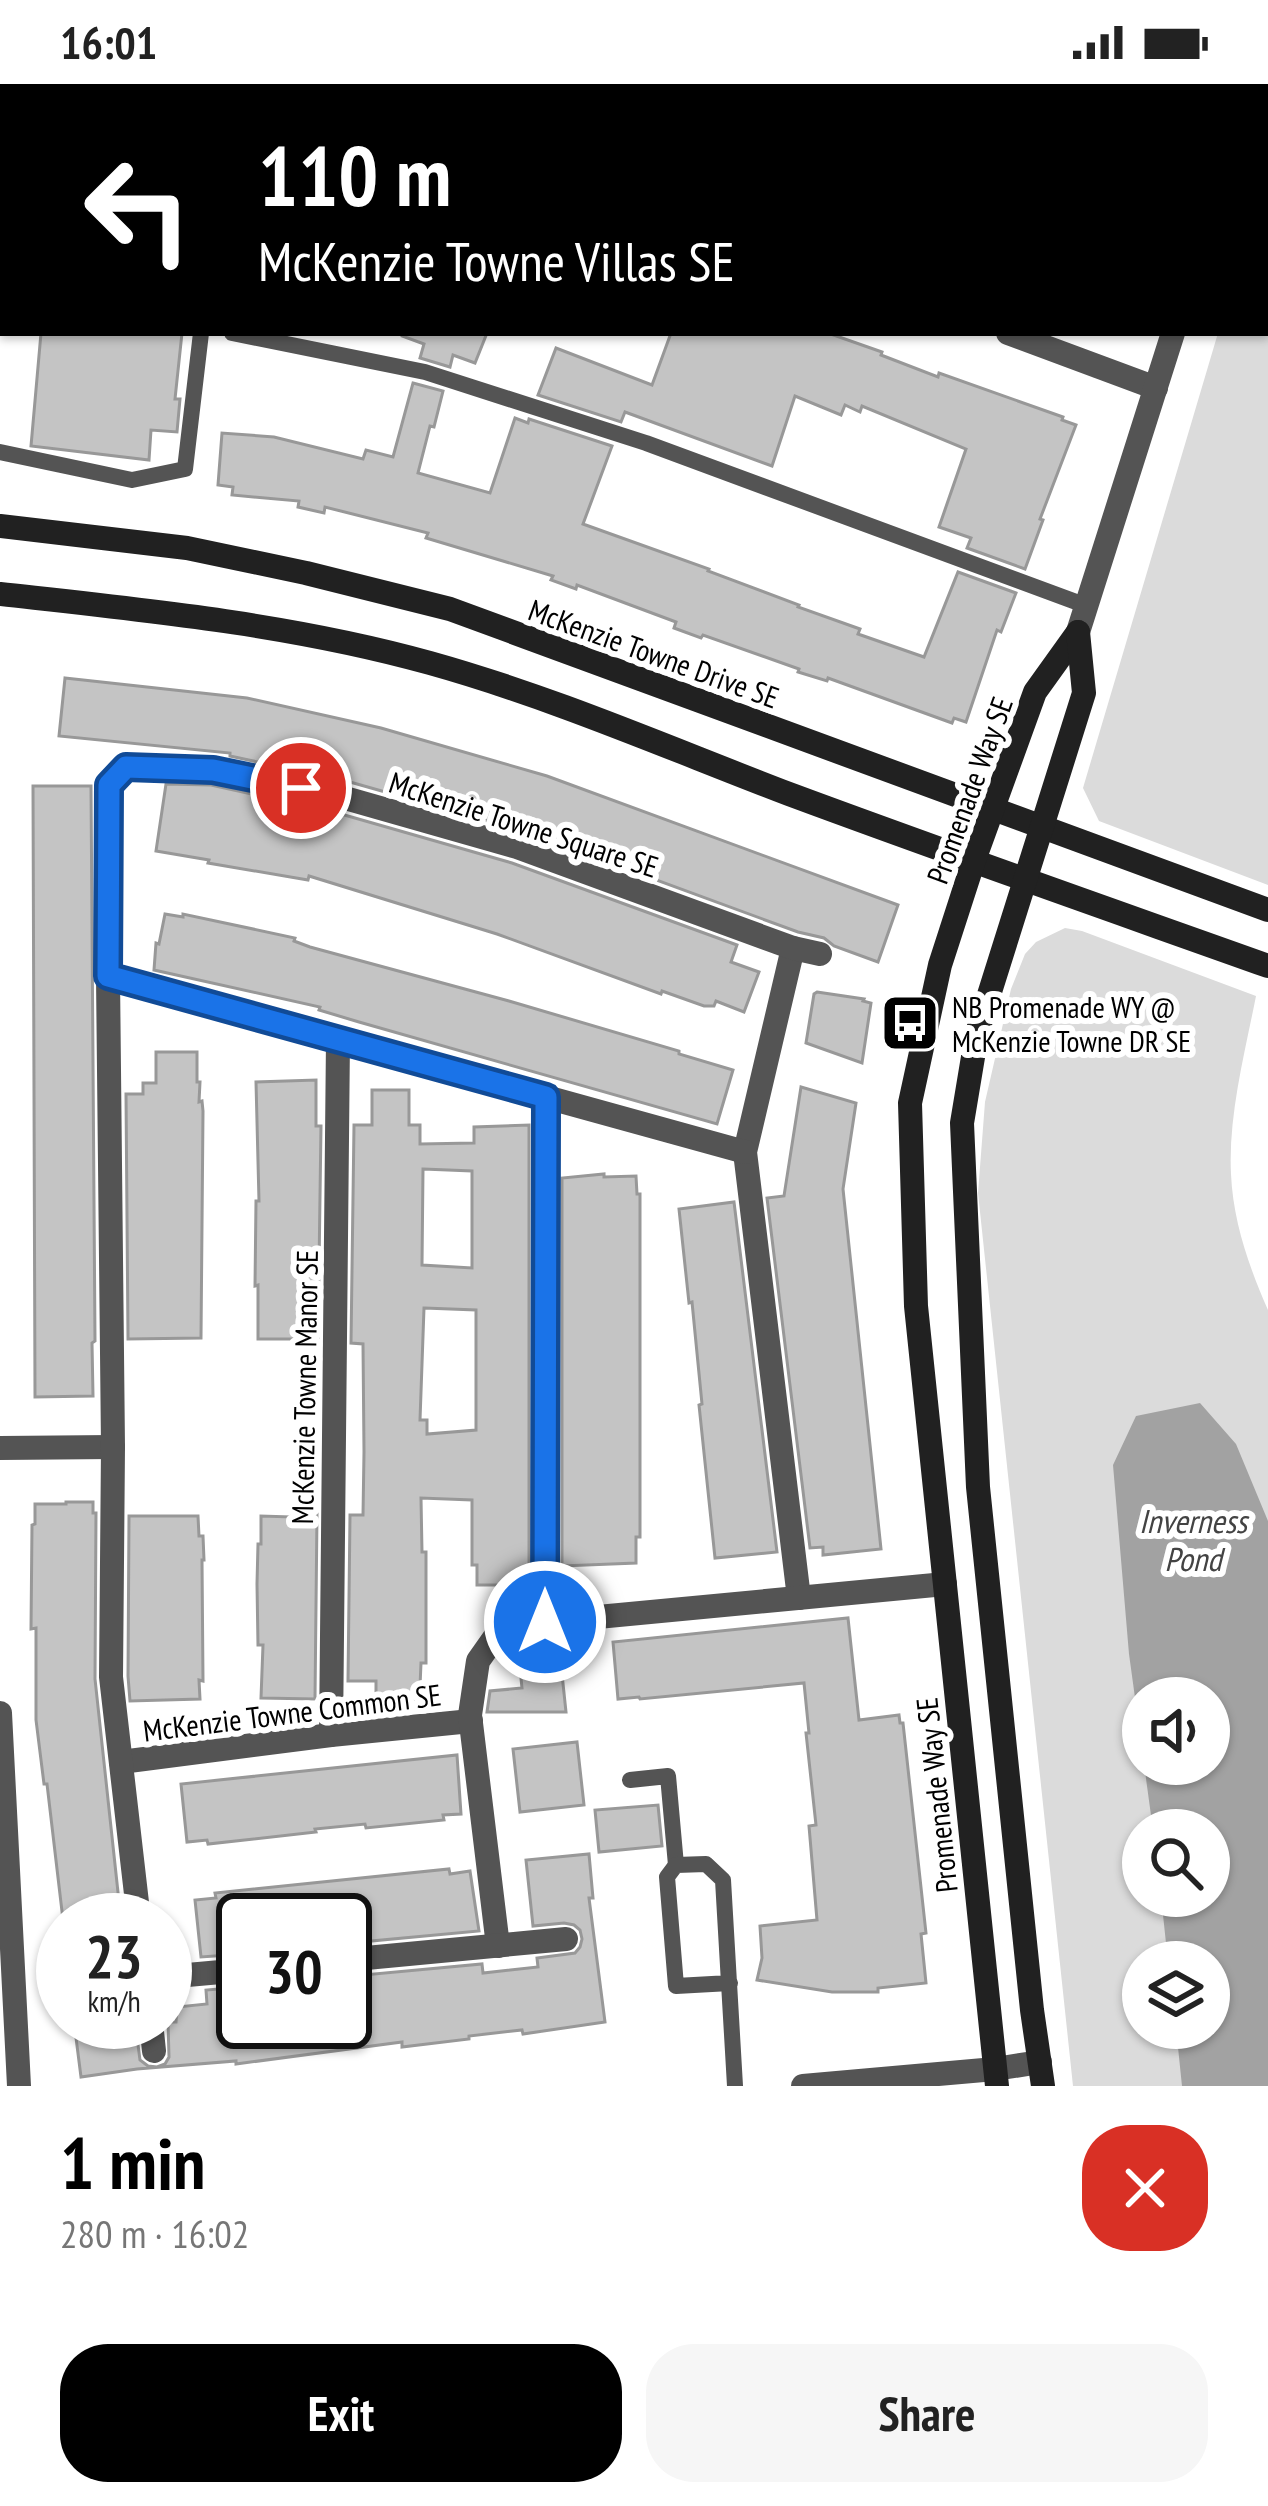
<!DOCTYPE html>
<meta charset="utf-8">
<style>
body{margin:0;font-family:"PT Sans Narrow",sans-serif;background:#f6f6f6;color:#222;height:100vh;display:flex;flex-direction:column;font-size:45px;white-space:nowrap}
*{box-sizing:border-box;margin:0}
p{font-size:39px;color:#767676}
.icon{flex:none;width:66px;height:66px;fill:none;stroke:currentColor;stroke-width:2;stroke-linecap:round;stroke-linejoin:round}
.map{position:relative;height:2002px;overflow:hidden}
.drawer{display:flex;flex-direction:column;background:#fff;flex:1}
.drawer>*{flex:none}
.hud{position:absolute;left:0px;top:0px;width:1269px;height:252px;box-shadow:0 3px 9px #0004;background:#000;color:#fff;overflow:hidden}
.tools{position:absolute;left:1122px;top:1593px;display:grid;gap:24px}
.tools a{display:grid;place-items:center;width:108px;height:108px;border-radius:50%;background:#fff;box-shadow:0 3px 9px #0004;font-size:60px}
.speed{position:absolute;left:36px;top:1809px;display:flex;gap:24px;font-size:60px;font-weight:700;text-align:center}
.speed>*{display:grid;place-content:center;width:156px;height:156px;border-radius:50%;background:#fff;box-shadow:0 3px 9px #0004;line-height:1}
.speed small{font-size:30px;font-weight:400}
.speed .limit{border:6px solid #111;border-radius:18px;background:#fff;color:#111}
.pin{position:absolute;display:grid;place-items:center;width:102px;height:102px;color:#fff;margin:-51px;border:6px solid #fff;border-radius:50%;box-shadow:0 3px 12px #0007}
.me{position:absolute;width:132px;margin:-66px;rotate:0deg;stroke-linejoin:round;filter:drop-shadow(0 0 9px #0008)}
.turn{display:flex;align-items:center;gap:42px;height:252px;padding:0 60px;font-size:54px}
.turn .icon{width:156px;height:156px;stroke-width:2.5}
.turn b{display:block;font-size:84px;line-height:102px}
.round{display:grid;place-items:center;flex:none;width:126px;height:126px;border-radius:48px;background:#f6f6f6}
.overview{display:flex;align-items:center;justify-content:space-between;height:204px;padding:0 60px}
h1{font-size:72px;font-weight:800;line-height:90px;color:#000}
.primary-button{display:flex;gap:24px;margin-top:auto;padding:24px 60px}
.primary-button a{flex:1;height:138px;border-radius:48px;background:#000;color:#fff;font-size:48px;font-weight:800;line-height:138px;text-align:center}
.primary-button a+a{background:#f6f6f6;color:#222}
.status{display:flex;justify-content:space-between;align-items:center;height:84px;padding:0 60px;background:#fff;direction:ltr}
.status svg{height:33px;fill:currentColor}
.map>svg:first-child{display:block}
.green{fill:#dbdbdb;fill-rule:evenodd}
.water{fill:#a2a2a2}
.building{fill:#c4c4c4;stroke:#989898;stroke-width:3;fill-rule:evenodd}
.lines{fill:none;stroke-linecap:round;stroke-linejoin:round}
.lane{stroke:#545454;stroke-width:16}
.street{stroke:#545454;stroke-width:24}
.secondary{stroke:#212121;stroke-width:24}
.route-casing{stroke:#114b97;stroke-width:30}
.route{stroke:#1a73e8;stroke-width:21}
.labels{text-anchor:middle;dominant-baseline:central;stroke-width:12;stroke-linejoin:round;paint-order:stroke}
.street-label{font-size:30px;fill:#000;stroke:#fff}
.poi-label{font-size:30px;fill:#000;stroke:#fff;text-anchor:start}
.water-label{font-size:33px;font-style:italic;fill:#434343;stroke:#fff}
</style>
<div class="status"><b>16:01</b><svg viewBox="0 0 49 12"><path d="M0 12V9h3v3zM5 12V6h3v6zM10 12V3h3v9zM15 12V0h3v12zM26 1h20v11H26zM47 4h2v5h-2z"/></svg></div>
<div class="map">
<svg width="1268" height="2002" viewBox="0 0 1268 2002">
<rect width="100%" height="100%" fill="#fff"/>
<g class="green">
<polygon points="1266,105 1268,106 1268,801 1099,737 1083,704 1218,249 1266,249"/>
<path d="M1065,844L1082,847L1256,912C1245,968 1228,1032 1231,1090C1233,1137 1249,1183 1268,1226V2002H1073L978,1109L985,1018L1011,905L1025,870L1036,858ZM1143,1614H1209V1680H1143ZM1143,1746H1209V1812H1143ZM1143,1878H1209V1944H1143Z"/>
</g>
<polygon class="water" points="1200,1319 1236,1360 1268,1437 1268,2002 1182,2002 1176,1944 1209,1944 1209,1878 1168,1878 1161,1812 1209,1812 1209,1746 1153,1746 1144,1680 1209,1680 1209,1614 1143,1614 1143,1672 1129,1570 1113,1381 1136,1332"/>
<g class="building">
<polygon points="41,249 182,249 175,315 180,315 177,348 151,346 149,376 31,362"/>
<polygon points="402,249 487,249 475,279 453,271 450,283 420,274 424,260 402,252"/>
<polygon points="671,249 828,249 882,268 881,271 938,293 939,289 1063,333 1062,336 1076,341 1040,435 1043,436 1025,485 967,464 971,454 939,443 966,365 862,322 860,328 845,321 841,331 795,312 772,382 625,328 621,338 538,311 556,264 652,301"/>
<polygon points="413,299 443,307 434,343 430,342 418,389 490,409 515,334 528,339 529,335 612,362 583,440 709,485 708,487 799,521 798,523 860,545 858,550 924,573 958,488 1016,509 1001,548 997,546 966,638 954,634 952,639 828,594 827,597 798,588 799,585 703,551 701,554 674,544 676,538 577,501 576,505 551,496 553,492 426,454 428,449 325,423 324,429 298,423 299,417 232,411 233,403 218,401 222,349 274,353 363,375 366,366 393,373"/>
<polygon points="65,594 247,614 381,644 547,692 898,821 878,878 834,862 824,854 798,848 523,747 350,698 230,672 230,669 59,652"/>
<polygon points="166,700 211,701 341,730 512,779 737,861 731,878 759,888 744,928 716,917 714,922 704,922 662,907 661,910 497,850 309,792 308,796 208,779 209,776 156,767"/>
<polygon points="33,702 91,702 95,1257 92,1259 93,1312 35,1313"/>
<polygon points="165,830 183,833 183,830 295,854 294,857 310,863 509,917 679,967 679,970 733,986 717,1040 359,938 319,926 320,923 154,886 156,859 159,860"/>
<polygon points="817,908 864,915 863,917 871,919 862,979 806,959 814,910"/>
<polygon points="156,968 197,968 197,998 200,998 199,1018 202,1017 203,1027 201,1254 128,1255 126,1010 143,1010 143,999 156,999"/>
<polygon points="316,996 316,1042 321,1042 318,1255 258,1255 258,1201 255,1202 256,1117 259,1117 256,998"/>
<polygon points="801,1003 856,1019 843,1105 881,1465 823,1471 823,1463 810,1464 767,1114 784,1112"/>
<path d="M372,1006H409V1041H420V1060L474,1059V1043L529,1041V1501L507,1503V1501H477V1481H472V1416L421,1414L422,1468H426V1579H421L419,1626L400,1628L376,1627V1597H348L350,1431H363L364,1368L363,1260L351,1259L354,1041H372ZM423,1085L472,1087V1184L422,1181ZM424,1224L476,1226V1346L427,1350V1336H420Z"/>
<polygon points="604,1090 604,1093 636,1092 637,1110 640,1110 640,1453 636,1453 636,1479 562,1482 562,1094"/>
<polygon points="734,1118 777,1468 715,1474 699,1321 702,1320 692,1218 689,1219 679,1125"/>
<polygon points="66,1418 93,1418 93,1429 96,1429 95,1595 121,1836 63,1836 47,1700 44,1700 36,1636 36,1544 31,1545 32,1441 35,1440 35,1420 66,1420"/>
<polygon points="292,1430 317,1430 315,1615 261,1614 263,1561 258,1561 257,1500 258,1460 261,1460 261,1432 292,1433"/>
<polygon points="129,1432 198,1432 199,1452 203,1452 204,1476 202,1476 203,1597 199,1596 200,1615 130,1617 128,1592"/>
<polygon points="848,1534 859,1636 899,1631 900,1639 903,1639 926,1849 921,1850 926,1899 878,1904 878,1908 832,1908 757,1896 762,1874 760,1842 817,1836 809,1742 816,1741 806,1649 809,1649 804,1599 640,1615 639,1613 618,1615 613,1558"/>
<polygon points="560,1571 566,1628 487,1628 490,1607 522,1604 519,1575"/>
<polygon points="577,1658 584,1721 520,1728 513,1665"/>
<polygon points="457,1671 461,1730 443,1731 444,1736 366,1744 365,1740 315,1745 316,1748 208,1760 207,1756 187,1758 181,1700"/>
<polygon points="658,1721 662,1762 599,1768 595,1726"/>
<polygon points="589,1770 593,1814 589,1814 605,1938 523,1950 522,1946 469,1952 469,1955 402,1963 402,1958 236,1980 236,1977 137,1985 81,1993 74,1938 135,1938 140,1976 148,1982 157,1983 165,1980 169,1973 168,1938 176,1938 177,1923 207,1920 206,1906 243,1903 243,1938 345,1938 345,1903 364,1901 363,1891 482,1880 483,1889 538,1883 537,1874 575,1869 580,1863 582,1855 580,1846 574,1841 564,1839 533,1842 526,1776"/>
<polygon points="449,1785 450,1790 470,1787 479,1847 360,1858 358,1836 243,1836 243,1870 201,1873 195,1816 216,1814 215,1809"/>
</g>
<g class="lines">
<g class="lane">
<polyline points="960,0 968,3"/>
<polyline points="221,3 222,0"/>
<polyline points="232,249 425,288 646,359 1087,522"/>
<polyline points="0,368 132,396 185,385 201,249"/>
<polyline points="630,1696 668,1692 676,1781"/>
<polyline points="730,1899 676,1902 667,1793 676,1781 706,1780 723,1796 735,2002"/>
</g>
<g class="street">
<polyline points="434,3 434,0"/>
<polyline points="1254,3 1255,0"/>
<polyline points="1008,249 1156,304"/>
<polyline points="1078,548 1173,249"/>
<polyline points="793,864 745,1068 799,1514"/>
<polyline points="108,892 745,1068"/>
<polyline points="0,1364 113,1363"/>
<polyline points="545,1538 546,1013"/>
<polyline points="0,1629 19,2002"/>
<polyline points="331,1651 338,955"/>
<polyline points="121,1678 331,1651 471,1637"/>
<polyline points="139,1836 111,1593 113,1363 108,892 109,701 126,683 213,685 345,714 517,763 793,864 820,870"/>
<polyline points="498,1862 470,1631 478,1577 497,1550 545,1538 945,1500"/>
<polyline points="345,1876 566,1855"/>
<polyline points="165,1893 243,1886"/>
<polyline points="151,1938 154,1967"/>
<polyline points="803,2002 995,1985 1040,1978"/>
</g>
<g class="secondary">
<polyline points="0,442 187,464 306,489 450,525 1268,826"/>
<path d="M0,510C144,526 290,540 430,579C552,613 671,665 789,710C948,769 1108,825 1268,882"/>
<polyline points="997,2002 916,1222 910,1019 940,881 973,779 1035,608 1078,548"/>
<polyline points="1043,2002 1032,1926 978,1403 962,1039 977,949 1084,609 1078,548"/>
</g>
</g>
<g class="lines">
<defs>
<polyline id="route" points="301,704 213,686 126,683 109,701 108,892 546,1013 545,1538"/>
</defs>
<use href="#route" class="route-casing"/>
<use href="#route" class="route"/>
</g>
<defs>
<symbol id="bus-square" viewBox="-11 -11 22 22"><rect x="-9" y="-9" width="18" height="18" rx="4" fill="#000" stroke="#fff"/><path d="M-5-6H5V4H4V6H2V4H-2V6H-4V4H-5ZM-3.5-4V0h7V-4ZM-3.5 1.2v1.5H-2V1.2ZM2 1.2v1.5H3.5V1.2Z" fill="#fff"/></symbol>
</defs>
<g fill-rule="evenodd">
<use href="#bus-square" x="877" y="906" width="66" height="66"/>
</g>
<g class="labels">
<g class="street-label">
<text transform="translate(654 569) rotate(20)">McKenzie Towne Drive SE</text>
<text transform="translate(969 706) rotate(-70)">Promenade Way SE</text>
<text transform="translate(524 740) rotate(18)">McKenzie Towne Square SE</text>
<text transform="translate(304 1303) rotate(-89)">McKenzie Towne Manor SE</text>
<text transform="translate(292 1628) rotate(-7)">McKenzie Towne Common SE</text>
<text transform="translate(936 1711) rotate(-96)">Promenade Way SE</text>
</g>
<g class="poi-label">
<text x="952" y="922">NB Promenade WY @<tspan x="952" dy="34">McKenzie Towne DR SE</tspan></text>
</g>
<g class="water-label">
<text x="1193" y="1436">Inverness<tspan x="1193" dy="38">Pond</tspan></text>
</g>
</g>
</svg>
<div class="tools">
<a><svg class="icon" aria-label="sound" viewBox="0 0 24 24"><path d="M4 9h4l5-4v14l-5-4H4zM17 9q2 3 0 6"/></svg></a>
<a><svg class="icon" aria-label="search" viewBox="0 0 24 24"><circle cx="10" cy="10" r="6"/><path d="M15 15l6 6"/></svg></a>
<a><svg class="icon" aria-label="layers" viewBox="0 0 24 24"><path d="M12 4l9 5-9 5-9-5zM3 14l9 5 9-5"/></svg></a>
</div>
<div class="speed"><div>23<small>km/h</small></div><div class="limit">30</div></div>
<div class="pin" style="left:301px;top:704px;background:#d93025"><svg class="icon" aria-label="arrive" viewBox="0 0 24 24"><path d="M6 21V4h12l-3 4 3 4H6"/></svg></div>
<svg class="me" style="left:545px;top:1538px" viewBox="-20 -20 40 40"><circle r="17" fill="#1a73e8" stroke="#fff" stroke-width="3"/><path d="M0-11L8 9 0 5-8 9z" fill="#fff"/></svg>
<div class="hud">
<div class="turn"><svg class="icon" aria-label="left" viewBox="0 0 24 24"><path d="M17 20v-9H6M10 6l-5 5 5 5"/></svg><div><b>110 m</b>McKenzie Towne Villas SE</div></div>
</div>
</div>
<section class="drawer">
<div class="overview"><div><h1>1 min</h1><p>280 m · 16:02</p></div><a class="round" style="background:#d93025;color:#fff"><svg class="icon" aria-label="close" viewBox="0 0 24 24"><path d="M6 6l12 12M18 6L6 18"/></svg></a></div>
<div class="primary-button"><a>Exit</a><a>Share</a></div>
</section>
